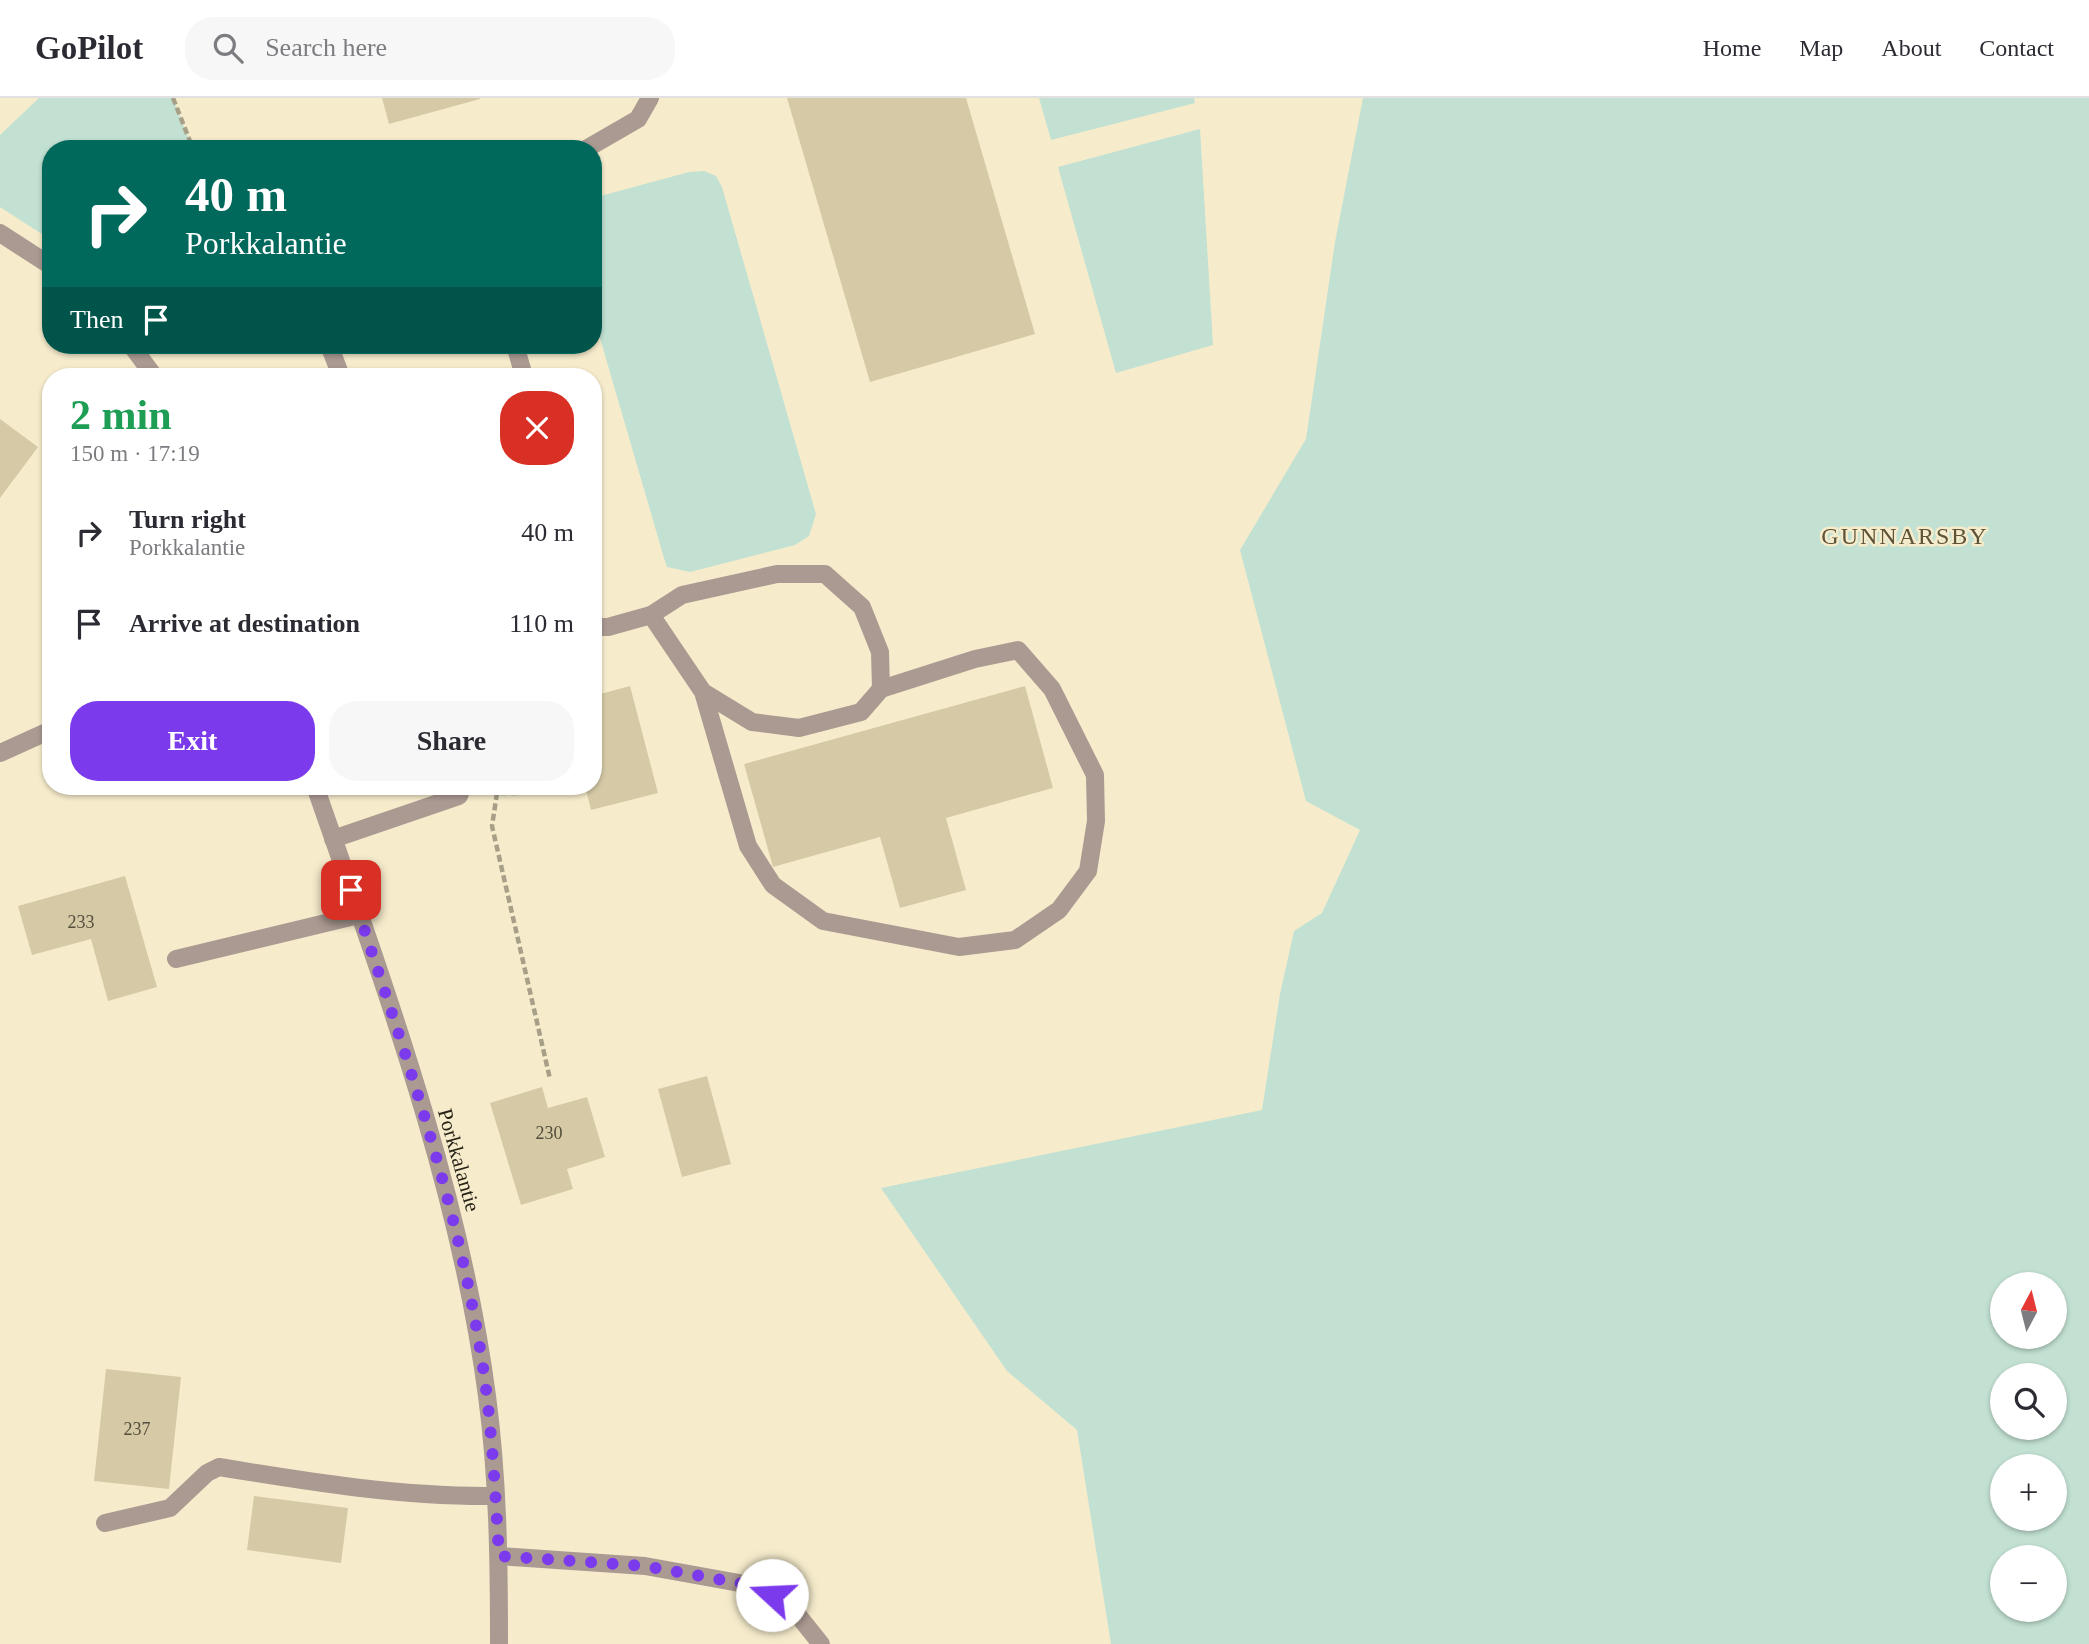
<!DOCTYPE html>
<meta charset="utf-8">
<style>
body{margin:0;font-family:Georgia,serif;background:#f7f7f7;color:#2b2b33;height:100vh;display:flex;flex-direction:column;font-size:26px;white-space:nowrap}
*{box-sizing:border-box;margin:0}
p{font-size:23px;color:#7c7c81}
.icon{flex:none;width:38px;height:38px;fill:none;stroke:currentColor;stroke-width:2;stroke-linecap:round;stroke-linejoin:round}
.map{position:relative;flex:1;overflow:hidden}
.drawer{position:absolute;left:42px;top:270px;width:560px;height:427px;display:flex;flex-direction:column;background:#fff;border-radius:28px;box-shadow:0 2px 5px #0004}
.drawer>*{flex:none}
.hud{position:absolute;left:42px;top:42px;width:560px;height:214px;border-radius:28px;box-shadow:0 2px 5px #0004;background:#00695c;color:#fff;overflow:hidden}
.needle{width:46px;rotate:7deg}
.tools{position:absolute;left:1990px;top:1174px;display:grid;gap:14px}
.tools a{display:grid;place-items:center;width:77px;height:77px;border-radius:50%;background:#fff;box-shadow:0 2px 5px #0004;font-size:35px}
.pin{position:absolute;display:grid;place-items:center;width:60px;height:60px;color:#fff;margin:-30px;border-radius:14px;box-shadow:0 4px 10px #0006}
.me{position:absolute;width:77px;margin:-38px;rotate:290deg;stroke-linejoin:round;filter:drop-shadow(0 0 5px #0008)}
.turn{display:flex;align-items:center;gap:24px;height:147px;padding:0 28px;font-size:32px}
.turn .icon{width:91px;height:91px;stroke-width:2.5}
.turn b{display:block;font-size:49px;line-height:60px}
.then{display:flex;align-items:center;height:66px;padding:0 28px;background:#0003;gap:14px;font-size:26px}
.round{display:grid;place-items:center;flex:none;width:74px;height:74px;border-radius:28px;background:#f7f7f7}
.head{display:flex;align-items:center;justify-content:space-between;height:119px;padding:0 28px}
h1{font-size:42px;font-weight:700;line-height:52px;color:#1e9e55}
.cta{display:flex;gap:14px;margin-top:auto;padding:14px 28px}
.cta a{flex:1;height:80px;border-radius:28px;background:#7c3aed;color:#fff;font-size:28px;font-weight:700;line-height:80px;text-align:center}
.cta a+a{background:#f7f7f7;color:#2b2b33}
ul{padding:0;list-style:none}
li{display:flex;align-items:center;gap:21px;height:91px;padding:0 28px}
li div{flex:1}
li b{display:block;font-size:26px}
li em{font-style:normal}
header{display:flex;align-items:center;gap:42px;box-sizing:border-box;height:98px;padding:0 35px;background:#fff;border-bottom:2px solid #e1e1e2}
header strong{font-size:33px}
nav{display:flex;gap:38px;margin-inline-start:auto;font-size:24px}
.search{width:490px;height:63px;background:#f7f7f7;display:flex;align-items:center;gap:18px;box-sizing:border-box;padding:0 24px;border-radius:28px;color:#7c7c81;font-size:26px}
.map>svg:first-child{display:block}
.green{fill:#c2e1d2;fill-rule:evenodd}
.building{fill:#d6caa6}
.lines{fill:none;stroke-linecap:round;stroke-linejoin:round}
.path{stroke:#a79f87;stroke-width:4.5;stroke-dasharray:7 3.5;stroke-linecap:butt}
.minor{stroke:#ab9a92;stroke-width:18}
.route{stroke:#7c3aed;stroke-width:12;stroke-dasharray:0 21.6}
.labels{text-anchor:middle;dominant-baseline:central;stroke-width:5;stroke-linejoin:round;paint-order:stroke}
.number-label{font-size:18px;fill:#534d3b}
.street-label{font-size:21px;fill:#272317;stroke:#f6eccc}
.quarter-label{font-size:24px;letter-spacing:2px;fill:#5c5338;stroke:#f6eccc}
</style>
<header>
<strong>GoPilot</strong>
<div class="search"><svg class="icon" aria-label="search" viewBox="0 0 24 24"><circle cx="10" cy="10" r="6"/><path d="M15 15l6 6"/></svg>Search here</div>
<nav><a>Home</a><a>Map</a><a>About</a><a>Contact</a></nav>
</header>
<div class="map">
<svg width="2089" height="1546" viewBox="0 0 2089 1546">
<rect width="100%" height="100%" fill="#f6eccc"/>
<g class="green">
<polygon points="39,0 173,0 193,51 51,51 51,142 0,109 0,37"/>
<polygon points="1039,0 1194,0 1195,5 1051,42"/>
<path d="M1363,0H2089V1546H1111L1077,1332L1007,1273L881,1090L1262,1012L1280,896L1294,833L1322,815L1360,732L1306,703L1240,452L1306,341L1335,144ZM2054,1186V1239H2002V1186ZM2002,1278H2054V1330H2002ZM2054,1368V1421H2002V1368ZM2002,1460H2054V1512H2002Z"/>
<polygon points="1200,31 1213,247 1116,275 1058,69"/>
<polygon points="704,73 716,78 722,89 816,416 809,438 795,447 690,474 667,469 664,460 593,216 593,100 689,74"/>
</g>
<g class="building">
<polygon points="382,0 480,0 480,1 389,26"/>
<polygon points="787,0 966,0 1035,236 870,284"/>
<polygon points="0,321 38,349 0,400"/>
<polygon points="630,588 658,695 591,712 585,688 593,688 593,598"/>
<polygon points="1025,588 1053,690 946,720 966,792 900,810 880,739 773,769 744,666"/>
<polygon points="125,778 157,889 108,903 91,841 32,857 18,808"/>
<polygon points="707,978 731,1066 682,1079 658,991"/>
<polygon points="542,989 548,1010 587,999 605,1059 567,1071 573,1091 521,1107 490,1005"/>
<polygon points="106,1271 181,1279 169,1391 94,1383"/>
<polygon points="254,1398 348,1410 341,1465 247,1452"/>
</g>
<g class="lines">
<g class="path">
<polyline points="173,0 193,51"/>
<polyline points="497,688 497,695 516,695 540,688"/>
<polyline points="497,695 492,728 550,981"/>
</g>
<g class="minor">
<polyline points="586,51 638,21 650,0"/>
<polyline points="0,135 51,168"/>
<polyline points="131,247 154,278"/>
<polyline points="329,247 341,278"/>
<polyline points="515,247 524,278"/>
<polyline points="651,517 682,497 777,476 825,476 862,509 880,554 881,591"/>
<polyline points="593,529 608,529 651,517 703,594 748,748 773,787 823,823 959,849 1015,842 1059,812 1088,773 1096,723 1095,677 1052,591 1018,552 975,561 881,591 861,614 799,630 752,624 703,594"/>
<polyline points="0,655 51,632"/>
<path d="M315,688C383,884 460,1091 487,1298C498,1380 499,1463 499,1546"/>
<polyline points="333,741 459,698 463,688"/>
<polyline points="176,861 359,817"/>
<path d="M105,1425L170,1410L207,1375L219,1369C310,1384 402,1399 495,1398"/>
<polyline points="499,1458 645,1468 756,1488 789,1506 821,1546"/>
</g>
</g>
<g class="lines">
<path class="route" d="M351,792C405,954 466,1128 487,1299C493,1351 496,1405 499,1458L645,1468L756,1488L772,1497"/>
</g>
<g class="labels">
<g class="number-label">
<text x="81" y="824">233</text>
<text x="549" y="1035">230</text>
<text x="137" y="1331">237</text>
</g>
<g class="street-label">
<text transform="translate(459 1062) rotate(74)">Porkkalantie</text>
</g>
<g class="quarter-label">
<text x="1905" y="438">GUNNARSBY</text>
</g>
</g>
</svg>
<div class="tools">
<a><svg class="needle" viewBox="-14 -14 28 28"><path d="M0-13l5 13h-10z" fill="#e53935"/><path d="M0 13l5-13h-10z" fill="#7c7c81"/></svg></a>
<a><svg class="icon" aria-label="search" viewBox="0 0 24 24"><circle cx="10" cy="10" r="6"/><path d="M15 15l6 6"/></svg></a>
<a>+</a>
<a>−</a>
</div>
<div class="pin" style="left:351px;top:792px;background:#d93025"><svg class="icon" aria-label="arrive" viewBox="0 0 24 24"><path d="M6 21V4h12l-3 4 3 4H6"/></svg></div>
<svg class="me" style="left:772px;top:1497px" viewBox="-20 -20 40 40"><circle r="19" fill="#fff"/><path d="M0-13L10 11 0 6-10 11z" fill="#7c3aed"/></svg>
<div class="hud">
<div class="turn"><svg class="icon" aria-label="right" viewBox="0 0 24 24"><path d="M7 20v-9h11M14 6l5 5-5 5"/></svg><div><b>40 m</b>Porkkalantie</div></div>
<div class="then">Then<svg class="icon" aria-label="arrive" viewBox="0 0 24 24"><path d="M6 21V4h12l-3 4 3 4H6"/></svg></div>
</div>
<section class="drawer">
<div class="head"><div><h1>2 min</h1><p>150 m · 17:19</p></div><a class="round" style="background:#d93025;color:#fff"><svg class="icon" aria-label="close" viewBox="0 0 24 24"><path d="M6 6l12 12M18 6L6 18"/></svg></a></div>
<ul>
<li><svg class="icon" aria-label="right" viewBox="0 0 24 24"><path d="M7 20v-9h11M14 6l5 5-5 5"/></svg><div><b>Turn right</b><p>Porkkalantie</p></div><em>40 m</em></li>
<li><svg class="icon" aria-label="arrive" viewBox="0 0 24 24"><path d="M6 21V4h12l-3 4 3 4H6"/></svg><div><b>Arrive at destination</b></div><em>110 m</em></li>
</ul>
<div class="cta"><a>Exit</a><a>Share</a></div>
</section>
</div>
